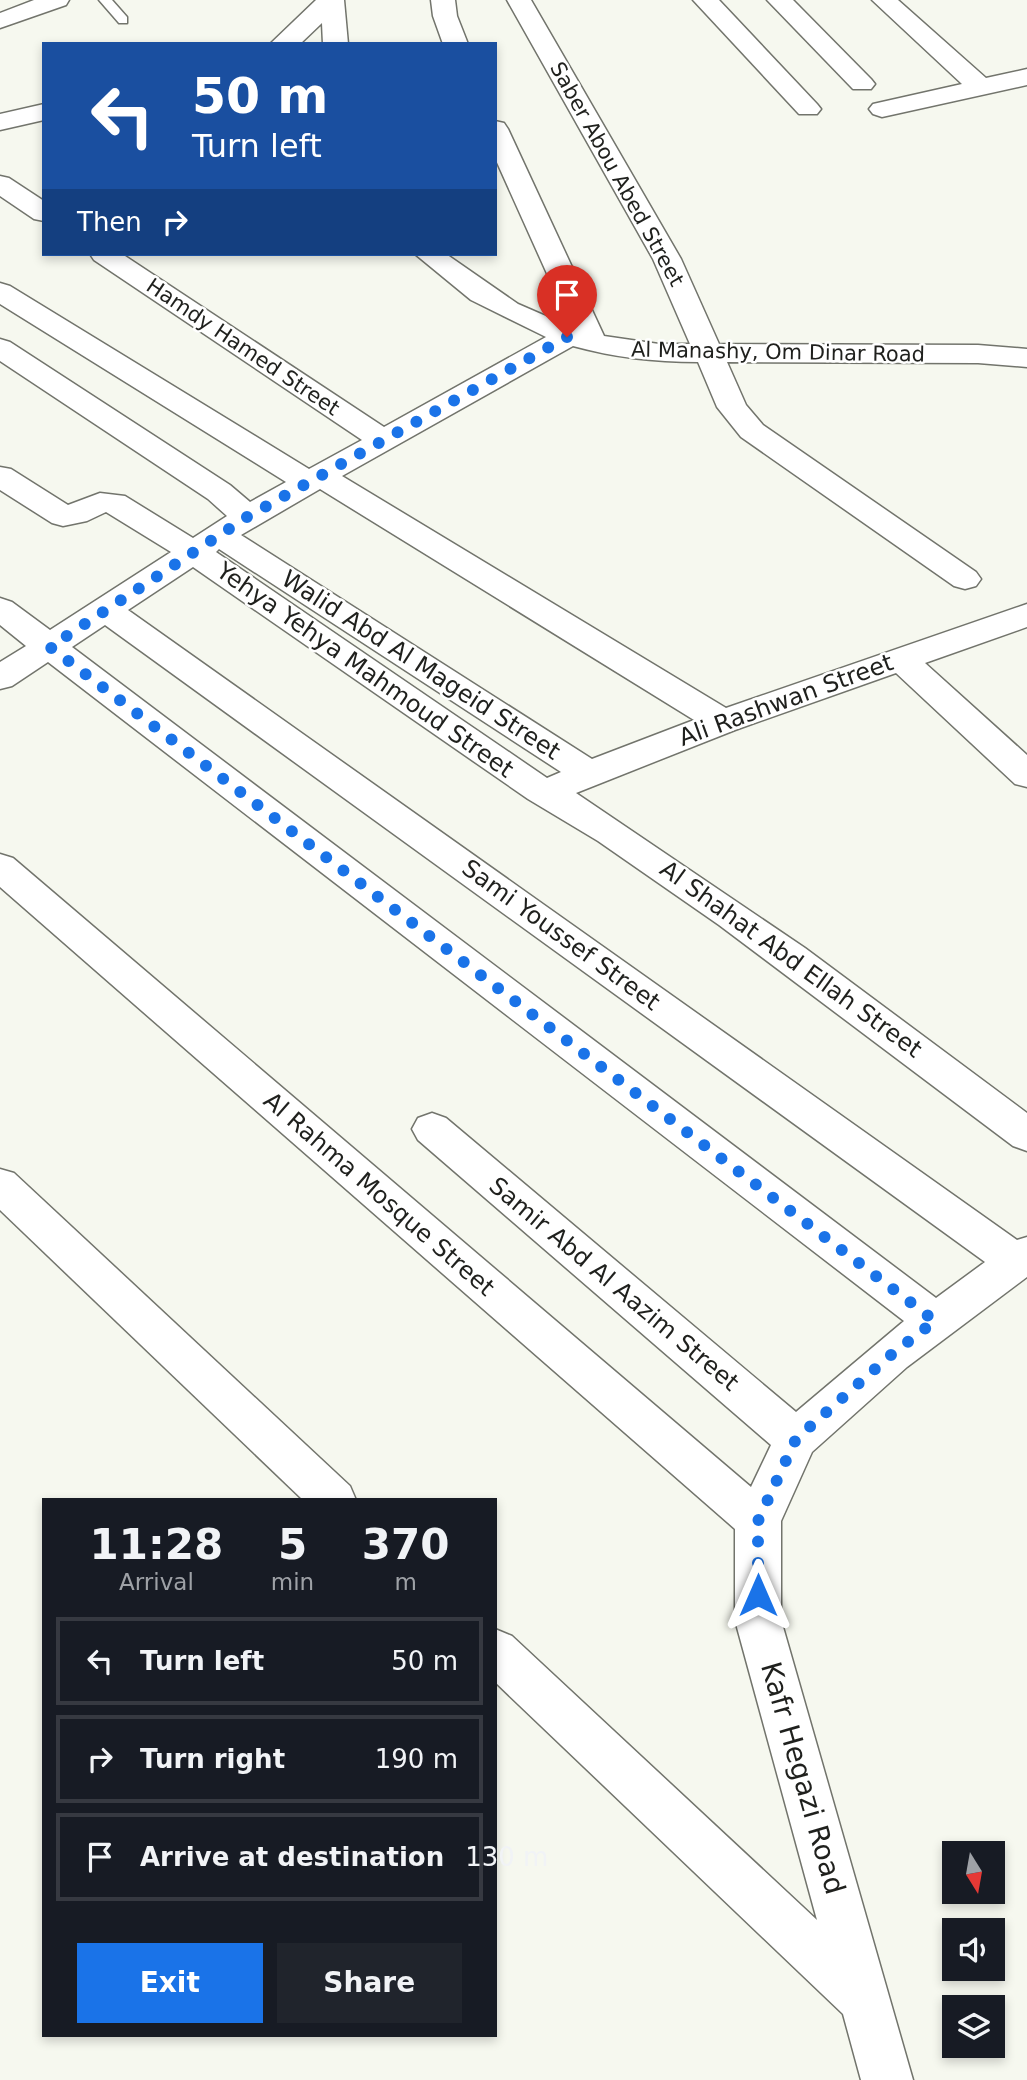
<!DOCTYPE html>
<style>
body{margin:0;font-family:"DejaVu Sans",sans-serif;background:#20242c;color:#f1f3f6;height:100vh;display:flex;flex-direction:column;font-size:26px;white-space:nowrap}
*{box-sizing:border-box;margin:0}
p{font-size:23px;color:#9ea1a6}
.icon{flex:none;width:38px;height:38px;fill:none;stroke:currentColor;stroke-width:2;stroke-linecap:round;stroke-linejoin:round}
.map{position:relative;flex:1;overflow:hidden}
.panel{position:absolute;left:42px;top:1498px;width:455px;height:539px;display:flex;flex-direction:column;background:#171b24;border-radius:0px;box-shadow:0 4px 10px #0003}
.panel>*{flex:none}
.hud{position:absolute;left:42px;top:42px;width:455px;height:214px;border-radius:0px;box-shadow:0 4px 10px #0003;background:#1a4fa0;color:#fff;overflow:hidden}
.needle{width:46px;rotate:169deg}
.buttons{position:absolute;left:942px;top:1841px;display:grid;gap:14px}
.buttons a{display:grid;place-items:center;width:63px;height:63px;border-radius:0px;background:#171b24;box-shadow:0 4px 10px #0003;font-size:35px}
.pin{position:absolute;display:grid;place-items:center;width:60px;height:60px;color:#fff;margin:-72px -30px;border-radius:50% 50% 50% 0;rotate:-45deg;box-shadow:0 0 7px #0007}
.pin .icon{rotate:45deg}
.me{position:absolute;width:77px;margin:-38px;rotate:0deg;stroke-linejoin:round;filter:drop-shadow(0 0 5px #0008)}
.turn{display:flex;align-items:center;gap:24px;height:147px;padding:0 35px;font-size:32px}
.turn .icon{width:91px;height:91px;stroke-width:2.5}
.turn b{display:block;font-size:49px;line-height:60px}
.then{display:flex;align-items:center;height:66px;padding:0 35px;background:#0003;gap:14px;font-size:26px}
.eta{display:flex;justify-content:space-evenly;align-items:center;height:119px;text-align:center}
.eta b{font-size:42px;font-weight:800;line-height:49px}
.primary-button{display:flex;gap:14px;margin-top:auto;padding:14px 35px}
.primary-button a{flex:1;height:80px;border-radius:0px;background:#1a73e8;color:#fff;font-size:28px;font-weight:800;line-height:80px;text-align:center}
.primary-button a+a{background:#20242c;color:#f1f3f6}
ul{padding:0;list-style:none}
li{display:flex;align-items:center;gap:21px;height:88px;margin:0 14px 10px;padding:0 21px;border:4px solid #363941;border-radius:0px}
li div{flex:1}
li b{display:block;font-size:26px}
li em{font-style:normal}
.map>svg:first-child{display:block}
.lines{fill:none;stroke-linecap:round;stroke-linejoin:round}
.service-casing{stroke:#72746c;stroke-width:3}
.minor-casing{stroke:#72746c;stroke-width:3}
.service{fill:#fff;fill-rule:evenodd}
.minor{fill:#fff;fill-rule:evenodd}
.route{stroke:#1a73e8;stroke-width:12;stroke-dasharray:0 21.6}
.labels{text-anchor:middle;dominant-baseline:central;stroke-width:5;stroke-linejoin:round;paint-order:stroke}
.far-street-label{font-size:21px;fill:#1f201d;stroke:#fff}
.street-label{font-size:24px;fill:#1f201d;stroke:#fff}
.near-street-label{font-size:28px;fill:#1f201d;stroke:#fff}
</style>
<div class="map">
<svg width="1027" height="2080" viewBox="0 0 1027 2080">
<rect width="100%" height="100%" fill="#f6f8ef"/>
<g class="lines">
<defs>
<polygon id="service" points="99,0 112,0 127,17 127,23 119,23"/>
<g id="minor">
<polygon points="34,0 69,0 66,5 0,28 0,13"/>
<polygon points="316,0 344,0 348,44 323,44 322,23 300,44 270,44"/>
<polygon points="431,0 455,0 457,16 468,44 443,44 433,16"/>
<path d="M507,0H531L681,259L719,344L978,345L1027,349V367L978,363L727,362L746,405L763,425L976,572L981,579L976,586L965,589L954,586L741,437L717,407L698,362C653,362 613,357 573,346L342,476L726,708L1027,604V627L925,663L1027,755V787L1015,784L896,673L735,730L576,793L805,948L1027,1113V1151L1013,1146L719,925L598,841L528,799L193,567L128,610L1017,1240L1027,1237V1277L907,1367L812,1452L781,1521V1620L913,2080H861L843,2014L495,1682V1629L512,1636L817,1920L735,1620V1529L0,887V854L13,858L751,1487L771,1445L418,1140L412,1129L418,1118L432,1113L446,1118L796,1412L904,1321L48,662L12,686L0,689V662L26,646L0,625V598L12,602L50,630L171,552L106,512L87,521L63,526L52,523L0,490V467L11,469L68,505L100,493L125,496L193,538L227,516L208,499L0,361V339L10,342L230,485L250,502L286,482L0,304V283L10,286L309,469L362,440L94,260L90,254H122L384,427L546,337L471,300L415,254H446L518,304L571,327L495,158V121L504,123L508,129L604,336L659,344H690L653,259ZM320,489L694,720L592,759L241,535ZM219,549L561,772L547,778L216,552ZM105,625L985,1262L936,1298L72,647Z"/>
<polygon points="693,0 719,0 817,104 821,109 817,114 799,114"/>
<polygon points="767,0 793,0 871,79 875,84 871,89 853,89"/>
<polygon points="872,0 898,0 986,78 1027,69 1027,85 882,117 873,114 869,109 873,104 962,84"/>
<polygon points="44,104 44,120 0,130 0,114"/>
<polygon points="0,176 9,178 44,201 44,221 34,219 0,196"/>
<polygon points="0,1169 14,1173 350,1486 356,1500 303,1500 0,1210"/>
</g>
</defs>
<use href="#service" class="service-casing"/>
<use href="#minor" class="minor-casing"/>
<use href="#service" class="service"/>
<use href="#minor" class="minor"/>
</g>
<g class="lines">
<polyline class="route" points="567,337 247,517 50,647 935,1321 892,1354 796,1439 758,1521 758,1595"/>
</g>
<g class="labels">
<g class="far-street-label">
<text transform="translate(617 174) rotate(61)">Saber Abou Abed Street</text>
<text transform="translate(243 347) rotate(34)">Hamdy Hamed Street</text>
<text transform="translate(778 352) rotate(1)">Al Manashy, Om Dinar Road</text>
</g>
<g class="street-label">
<text transform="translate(421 665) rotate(33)">Walid Abd Al Mageid Street</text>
<text transform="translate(365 670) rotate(35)">Yehya Yehya Mahmoud Street</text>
<text transform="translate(786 700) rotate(-20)">Ali Rashwan Street</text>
<text transform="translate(561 935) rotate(36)">Sami Youssef Street</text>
<text transform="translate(791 959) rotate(36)">Al Shahat Abd Ellah Street</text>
<text transform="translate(379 1194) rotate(41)">Al Rahma Mosque Street</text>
<text transform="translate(614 1284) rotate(40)">Samir Abd Al Aazim Street</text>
</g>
<g class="near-street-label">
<text transform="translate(803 1778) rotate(74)">Kafr Hegazi Road</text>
</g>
</g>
</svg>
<div class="buttons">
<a><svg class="needle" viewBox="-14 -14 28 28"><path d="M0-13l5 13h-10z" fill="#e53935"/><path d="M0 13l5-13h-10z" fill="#9ea1a6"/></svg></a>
<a><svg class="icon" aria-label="sound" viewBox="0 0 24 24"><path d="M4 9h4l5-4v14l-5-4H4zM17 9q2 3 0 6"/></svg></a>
<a><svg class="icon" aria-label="layers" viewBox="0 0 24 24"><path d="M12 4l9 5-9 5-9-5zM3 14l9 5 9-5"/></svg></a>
</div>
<div class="pin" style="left:567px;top:337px;background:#d93025"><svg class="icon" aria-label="arrive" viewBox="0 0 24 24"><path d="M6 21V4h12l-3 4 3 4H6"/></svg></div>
<svg class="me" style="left:758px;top:1595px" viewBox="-20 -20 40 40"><path d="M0-17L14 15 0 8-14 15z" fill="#1a73e8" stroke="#fff" stroke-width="4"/></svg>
<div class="hud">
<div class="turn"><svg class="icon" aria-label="left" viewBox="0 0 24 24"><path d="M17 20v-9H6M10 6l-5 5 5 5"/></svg><div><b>50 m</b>Turn left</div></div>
<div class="then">Then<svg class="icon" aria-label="right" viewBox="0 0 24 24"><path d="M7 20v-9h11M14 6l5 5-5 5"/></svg></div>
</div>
<section class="panel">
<div class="eta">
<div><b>11:28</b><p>Arrival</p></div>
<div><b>5</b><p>min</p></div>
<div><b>370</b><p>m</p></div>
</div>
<ul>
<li><svg class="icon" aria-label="left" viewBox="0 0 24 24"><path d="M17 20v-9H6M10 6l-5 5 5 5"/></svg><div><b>Turn left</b></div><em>50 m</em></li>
<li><svg class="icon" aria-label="right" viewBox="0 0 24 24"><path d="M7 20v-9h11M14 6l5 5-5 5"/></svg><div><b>Turn right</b></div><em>190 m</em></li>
<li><svg class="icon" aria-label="arrive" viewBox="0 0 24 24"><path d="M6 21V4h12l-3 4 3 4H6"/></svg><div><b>Arrive at destination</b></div><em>130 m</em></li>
</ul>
<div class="primary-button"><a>Exit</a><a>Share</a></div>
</section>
</div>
